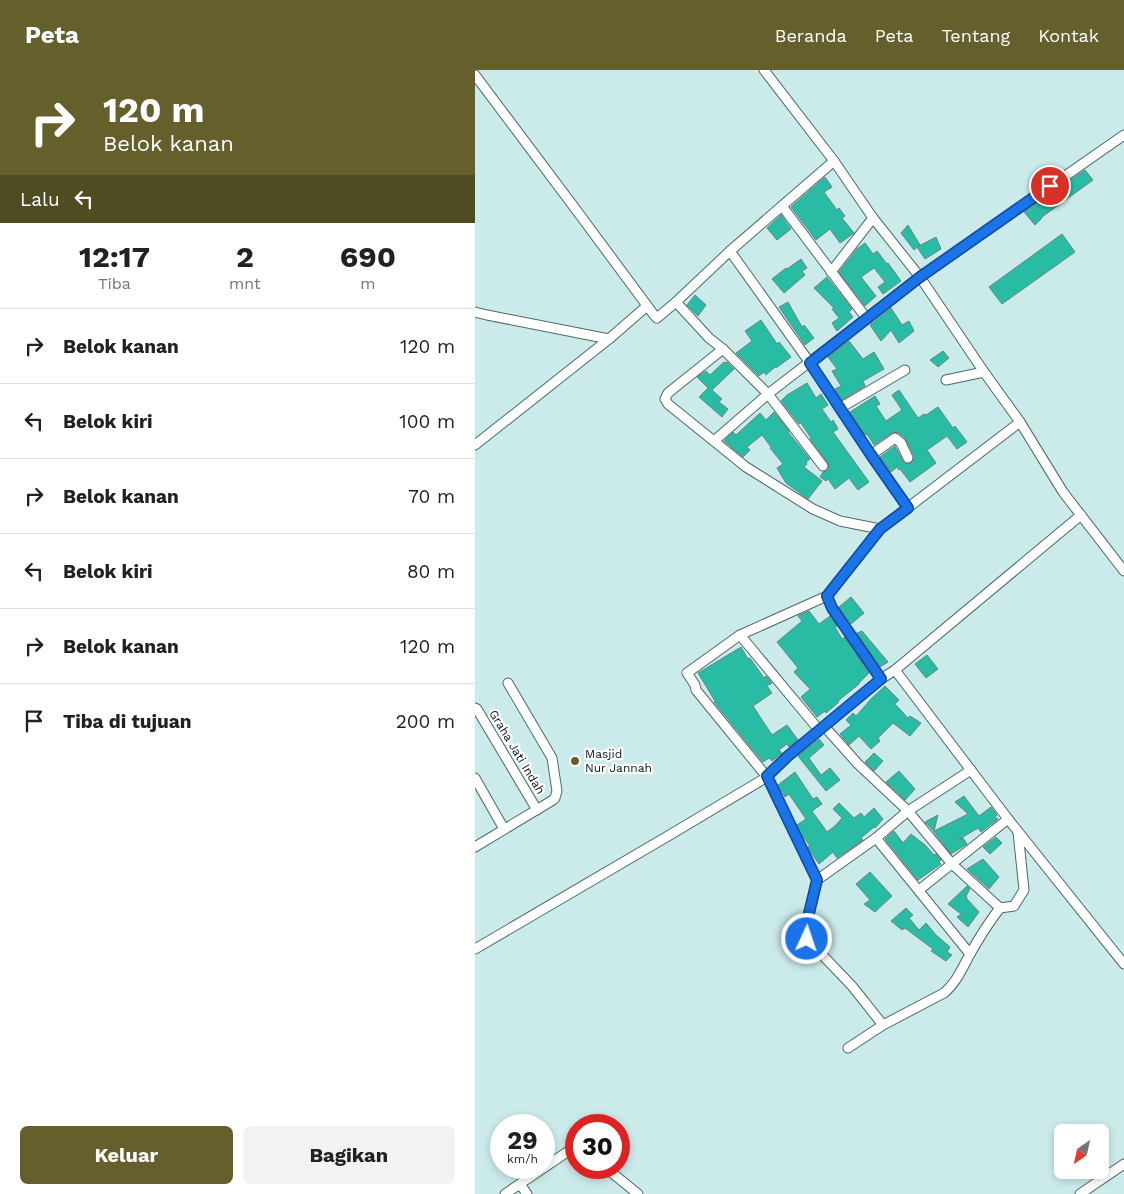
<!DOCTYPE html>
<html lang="id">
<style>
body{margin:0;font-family:"Work Sans",sans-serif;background:#f2f2f2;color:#202124;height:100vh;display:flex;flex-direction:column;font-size:19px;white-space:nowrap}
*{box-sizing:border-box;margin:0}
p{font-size:16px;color:#757577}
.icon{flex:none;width:28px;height:28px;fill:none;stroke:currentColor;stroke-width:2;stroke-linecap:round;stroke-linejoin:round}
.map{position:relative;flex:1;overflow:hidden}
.side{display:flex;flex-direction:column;background:#fff;width:475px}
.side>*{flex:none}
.guide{background:#645f2b;color:#fff;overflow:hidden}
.needle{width:32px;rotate:214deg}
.buttons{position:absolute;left:579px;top:1054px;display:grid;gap:10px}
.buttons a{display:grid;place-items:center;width:55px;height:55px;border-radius:8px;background:#fff;box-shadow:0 2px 8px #0003;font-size:25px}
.speed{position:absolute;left:15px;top:1044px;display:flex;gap:10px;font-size:25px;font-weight:700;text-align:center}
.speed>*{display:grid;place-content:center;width:65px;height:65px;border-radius:50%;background:#fff;box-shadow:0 2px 8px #0003;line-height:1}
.speed small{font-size:12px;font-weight:400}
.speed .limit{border:8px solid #d22;background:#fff;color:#111}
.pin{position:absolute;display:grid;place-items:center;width:42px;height:42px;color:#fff;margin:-21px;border:2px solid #fff;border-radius:50%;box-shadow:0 1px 5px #0007}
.me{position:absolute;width:55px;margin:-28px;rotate:3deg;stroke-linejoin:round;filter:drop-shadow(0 0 4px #0008)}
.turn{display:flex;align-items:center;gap:18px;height:105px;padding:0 20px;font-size:22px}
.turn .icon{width:65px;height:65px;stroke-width:2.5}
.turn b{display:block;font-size:35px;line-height:42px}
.then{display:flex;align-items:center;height:48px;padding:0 20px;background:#0003;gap:10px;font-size:19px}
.eta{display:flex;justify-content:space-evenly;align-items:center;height:85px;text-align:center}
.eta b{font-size:30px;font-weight:700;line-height:35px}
.button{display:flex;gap:10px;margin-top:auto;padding:10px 20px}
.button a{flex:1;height:58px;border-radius:8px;background:#645f2b;color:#fff;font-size:20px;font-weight:700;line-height:58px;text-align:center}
.button a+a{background:#f2f2f2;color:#202124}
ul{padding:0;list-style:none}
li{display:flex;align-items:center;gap:15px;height:75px;padding:0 20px;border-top:1px solid #e0e0e0}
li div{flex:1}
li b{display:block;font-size:19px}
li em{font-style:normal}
header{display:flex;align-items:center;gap:30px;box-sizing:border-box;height:70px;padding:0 25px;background:#645f2b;color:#fff}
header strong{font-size:24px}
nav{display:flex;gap:28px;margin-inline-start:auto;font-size:18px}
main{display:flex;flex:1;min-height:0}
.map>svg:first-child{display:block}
.building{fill:#29bca4;stroke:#6a857e}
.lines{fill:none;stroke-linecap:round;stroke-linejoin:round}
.minor-casing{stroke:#4d6868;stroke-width:11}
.minor{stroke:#fff;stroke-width:9}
.route-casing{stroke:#114b97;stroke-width:12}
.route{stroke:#1a73e8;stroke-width:9}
.poi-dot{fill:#645f2b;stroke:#fff;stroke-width:2}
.labels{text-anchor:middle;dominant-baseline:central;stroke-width:4.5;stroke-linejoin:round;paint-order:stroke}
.street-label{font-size:12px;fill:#0d1818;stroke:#fff}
.poi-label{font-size:12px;fill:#0d1818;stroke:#fff;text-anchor:start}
</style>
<header>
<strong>Peta</strong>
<nav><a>Beranda</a><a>Peta</a><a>Tentang</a><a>Kontak</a></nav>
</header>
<main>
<section class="side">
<div class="guide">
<div class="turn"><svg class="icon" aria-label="right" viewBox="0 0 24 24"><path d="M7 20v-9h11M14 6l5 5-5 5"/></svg><div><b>120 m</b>Belok kanan</div></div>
<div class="then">Lalu<svg class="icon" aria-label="left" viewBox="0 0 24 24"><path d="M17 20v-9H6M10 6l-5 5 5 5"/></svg></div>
</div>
<div class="eta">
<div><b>12:17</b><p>Tiba</p></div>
<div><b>2</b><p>mnt</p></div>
<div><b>690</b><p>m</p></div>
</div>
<ul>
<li><svg class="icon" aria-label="right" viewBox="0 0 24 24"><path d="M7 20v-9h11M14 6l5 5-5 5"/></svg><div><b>Belok kanan</b></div><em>120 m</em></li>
<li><svg class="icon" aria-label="left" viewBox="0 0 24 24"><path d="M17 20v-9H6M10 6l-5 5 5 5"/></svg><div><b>Belok kiri</b></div><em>100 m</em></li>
<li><svg class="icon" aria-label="right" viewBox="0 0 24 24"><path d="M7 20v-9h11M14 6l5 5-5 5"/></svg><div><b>Belok kanan</b></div><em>70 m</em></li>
<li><svg class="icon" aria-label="left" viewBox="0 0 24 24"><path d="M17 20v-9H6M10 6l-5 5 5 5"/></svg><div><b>Belok kiri</b></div><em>80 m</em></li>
<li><svg class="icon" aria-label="right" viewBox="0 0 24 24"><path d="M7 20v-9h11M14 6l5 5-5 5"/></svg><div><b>Belok kanan</b></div><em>120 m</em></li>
<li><svg class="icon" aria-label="arrive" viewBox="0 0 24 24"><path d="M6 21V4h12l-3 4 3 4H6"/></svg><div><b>Tiba di tujuan</b></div><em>200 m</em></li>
</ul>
<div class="button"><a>Keluar</a><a>Bagikan</a></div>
</section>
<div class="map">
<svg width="649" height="1124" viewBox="0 0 649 1124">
<rect width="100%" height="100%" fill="#cbeaea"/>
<g class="building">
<polygon points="610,100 618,110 567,147 567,148 560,155 549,142"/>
<polygon points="350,107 357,117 349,122 362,140 364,138 370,146 367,148 379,163 365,173 355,159 341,170 316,137"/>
<polygon points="306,145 316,159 302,170 292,158"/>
<polygon points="433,155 445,175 439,180 426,163"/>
<polygon points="587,164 600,182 527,234 514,217"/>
<polygon points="461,167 466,179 450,189 442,177"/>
<polygon points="390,173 398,184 402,181 412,194 413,193 426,211 408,224 403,217 410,212 399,198 386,207 401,226 390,236 364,202 382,179"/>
<polygon points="326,189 332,198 327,201 330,205 309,223 297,209 311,198 312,199"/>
<polygon points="352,207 377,239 374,242 378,247 362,261 357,253 364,248 357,239 359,238 339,218"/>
<polygon points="220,225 231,235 223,246 212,235"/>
<polygon points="313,232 327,257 329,255 339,268 330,275 304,237"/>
<polygon points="416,238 427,255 434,251 439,261 424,273 416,260 406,271 395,255"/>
<polygon points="286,250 302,274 304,272 316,287 301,298 300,297 291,305 289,302 284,306 261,283 277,271 270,261"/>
<polygon points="374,271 388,289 399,282 409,299 388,311 390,316 367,330 360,319 366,316 357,301 362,299 353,287"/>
<polygon points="468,281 474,288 463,297 455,290"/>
<polygon points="249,292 250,293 252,292 259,299 237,320 247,329 244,332 253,339 247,347 224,327 233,318 222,307 231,301 235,305"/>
<polygon points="332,313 341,328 346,324 353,335 347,339 356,352 358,350 363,359 358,362 394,412 383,420 374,408 360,419 353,409 351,411 345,407 348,402 351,401 354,399 353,393 335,369 336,368 326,353 324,354 306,331 312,325"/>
<polygon points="424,320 443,348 449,344 451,345 463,337 478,358 480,356 492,372 482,379 472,366 452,380 461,393 435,412 425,399 424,400 422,397 416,402 405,387 420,376 429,393 432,394 436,393 439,389 439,386 430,368 424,363 418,362 399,375 392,364 390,365 375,342 400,326 405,334 401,336 411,351 427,340 417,325"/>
<polygon points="299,342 314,361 313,362 335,389 331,392 332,394 329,397 347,411 333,429 311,413 302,398 308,394 295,378 296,377 287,365 272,377 275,380 268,387 249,371 258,362 261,365 285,343 291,350"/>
<polygon points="376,527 389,543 376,554 364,537"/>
<polygon points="334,541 344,554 355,546 362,556 360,557 367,569 370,567 394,603 384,613 384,614 363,631 364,632 351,643 350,641 342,647 326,627 335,619 319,602 323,598 302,572 327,551 323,546"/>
<polygon points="387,561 413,592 405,597 382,563"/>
<polygon points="266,577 273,589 275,588 289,608 291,606 297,613 292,616 297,623 278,636 297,665 312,655 323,670 314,677 312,674 304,680 307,683 297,691 294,688 288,692 239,632 240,631 223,603"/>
<polygon points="452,585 463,599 451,608 440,594"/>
<polygon points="410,616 424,630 420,634 433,648 435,646 446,653 435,666 418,653 403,668 405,671 396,679 384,666 374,675 365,664 376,655 371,650 378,643 381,646 397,628"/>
<polygon points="344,669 349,675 334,688 346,705 355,698 365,710 351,721 323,686"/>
<polygon points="399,683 408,691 399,701 390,692"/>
<polygon points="424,701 440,719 430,730 411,712"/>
<polygon points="320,702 338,729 342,727 347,734 337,741 352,762 360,756 367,748 358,739 364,733 379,748 386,743 389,747 399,738 408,749 400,758 399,757 386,768 388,770 362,788 358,782 344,794 337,784 333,777 335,776 326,764 322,755 331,749 314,724 310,727 303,715"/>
<polygon points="489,726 504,746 516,737 522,745 520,747 523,749 506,762 503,758 483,770 488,768 492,774 476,784 456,758 450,752 463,745 459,761 493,744 480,732"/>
<polygon points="419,761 428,773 436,764 450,775 459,785 461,784 466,790 464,792 466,794 443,810 410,769"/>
<polygon points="521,767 527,773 515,784 508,777"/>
<polygon points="508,789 524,807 514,819 492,799"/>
<polygon points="395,802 417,826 400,842 389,834 395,830 381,814"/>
<polygon points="492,816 495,819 491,826 492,828 492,829 504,842 493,857 482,847 486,844 473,834"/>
<polygon points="431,838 438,845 434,848 444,860 451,853 461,865 475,877 472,882 477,885 471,891 456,881 458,879 430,858 427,860 416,851"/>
</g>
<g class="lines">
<defs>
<g id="minor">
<polyline points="289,0 359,91 398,148 445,207 509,302 545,352 588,422 649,501"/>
<polyline points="0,5 99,137 179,245 182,248 201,232"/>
<polyline points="307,136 392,249"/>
<polyline points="255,181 335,293 396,385 433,438"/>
<polyline points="356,202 398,148"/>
<polyline points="0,242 12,245 134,269"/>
<polyline points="248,279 193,323 190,329 193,334 271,397 338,439 365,451 405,459"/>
<polyline points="471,310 509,302"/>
<polyline points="365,338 430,300"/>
<polyline points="239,371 293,324 445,207 649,65"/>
<polyline points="0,375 134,269 172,236"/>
<polyline points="396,385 420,368 426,373 433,388"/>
<polyline points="348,396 293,324 248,279 234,268 201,232 255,181 359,91"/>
<polyline points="352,526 265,565 212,603 220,615 221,620 292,707 342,810 330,860 332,869 377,916 408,955"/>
<polyline points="265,565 344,660"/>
<polyline points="420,600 533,749 649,894"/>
<polyline points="406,609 357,538 352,526 405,459 545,352"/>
<polyline points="0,638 2,639 62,740"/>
<polyline points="349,656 383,694 433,741 477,794 525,838"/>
<polyline points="0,708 29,759"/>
<polyline points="401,768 495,884"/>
<polyline points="0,777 78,730 80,728 82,721 77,688 33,613"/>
<polyline points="342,810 401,768 433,741 496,700"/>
<polyline points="444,820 533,749"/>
<polyline points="0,879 193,766 292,707 313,686 406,609 420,600 606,445"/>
<path d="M373,978L408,955L469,923C481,913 487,899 495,884C504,868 514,852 525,838L539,836L549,820L543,762"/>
<polyline points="131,1098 163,1124"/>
<polyline points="45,1114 52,1124"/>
<polyline points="30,1124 101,1076"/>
<polyline points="605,1124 649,1094"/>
</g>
</defs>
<use href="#minor" class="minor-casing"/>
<use href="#minor" class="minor"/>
</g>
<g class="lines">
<defs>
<polyline id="route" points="332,869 330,860 342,810 292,706 313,686 406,609 357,538 352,526 405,459 433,438 396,385 335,293 445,207 575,116"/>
</defs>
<use href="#route" class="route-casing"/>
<use href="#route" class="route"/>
</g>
<circle class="poi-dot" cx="100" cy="691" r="5"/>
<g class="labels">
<g class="street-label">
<text transform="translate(42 682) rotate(59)">Graha Jati Indah</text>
</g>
<g class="poi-label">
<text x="110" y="684">Masjid<tspan x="110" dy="14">Nur Jannah</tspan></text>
</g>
</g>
</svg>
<div class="buttons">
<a><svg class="needle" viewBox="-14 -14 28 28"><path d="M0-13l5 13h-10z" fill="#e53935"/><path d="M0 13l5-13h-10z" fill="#757577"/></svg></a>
</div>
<div class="speed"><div>29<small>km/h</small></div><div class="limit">30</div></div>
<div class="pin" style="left:575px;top:116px;background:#d93025"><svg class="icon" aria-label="arrive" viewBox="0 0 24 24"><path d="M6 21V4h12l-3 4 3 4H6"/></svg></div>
<svg class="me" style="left:332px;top:869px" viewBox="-20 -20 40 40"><circle r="17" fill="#1a73e8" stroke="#fff" stroke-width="3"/><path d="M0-11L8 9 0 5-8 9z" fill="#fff"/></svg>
</div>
</main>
